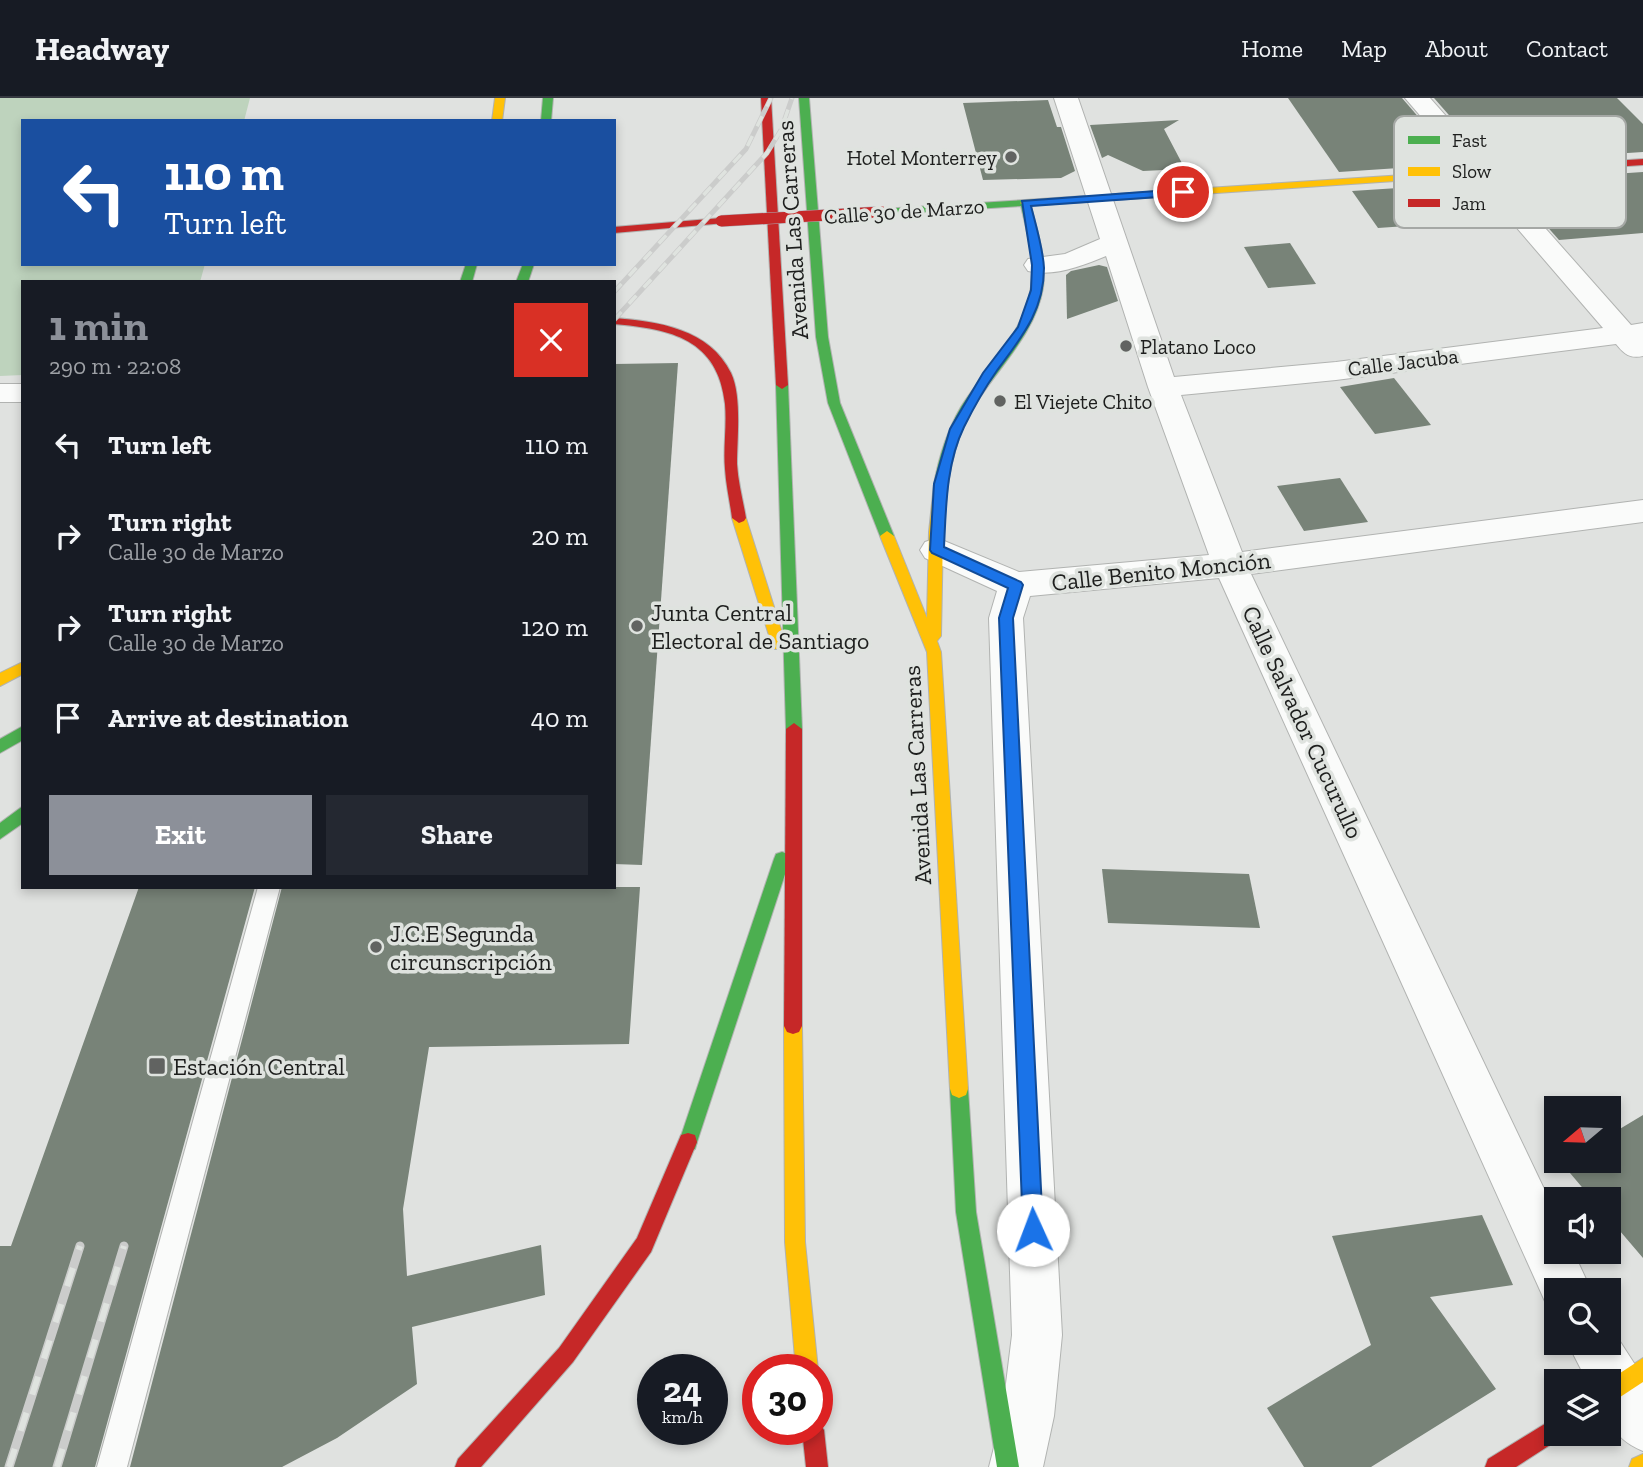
<!DOCTYPE html>
<meta charset="utf-8">
<style>
body{margin:0;font-family:"Zilla Slab",serif;background:#242831;color:#f1f3f6;height:100vh;display:flex;flex-direction:column;font-size:26px;white-space:nowrap}
*{box-sizing:border-box;margin:0}
p{font-size:23px;color:#9ea1a6}
.icon{flex:none;width:38px;height:38px;fill:none;stroke:currentColor;stroke-width:2;stroke-linecap:round;stroke-linejoin:round}
.map{position:relative;flex:1;overflow:hidden}
.side{position:absolute;left:21px;top:182px;width:595px;height:609px;display:flex;flex-direction:column;background:#171b24;border-radius:0px;box-shadow:0 4px 10px #0003}
.side>*{flex:none}
.top-card{position:absolute;left:21px;top:21px;width:595px;height:147px;border-radius:0px;box-shadow:0 4px 10px #0003;background:#1a4fa0;color:#fff;overflow:hidden}
.needle{width:46px;rotate:251deg}
.tools{position:absolute;left:1544px;top:998px;display:grid;gap:14px}
.tools a{display:grid;place-items:center;width:77px;height:77px;border-radius:0px;background:#171b24;box-shadow:0 4px 10px #0003;font-size:35px}
.speed{position:absolute;left:637px;top:1256px;display:flex;gap:14px;font-size:35px;font-weight:700;text-align:center}
.speed>*{display:grid;place-content:center;width:91px;height:91px;border-radius:50%;background:#171b24;box-shadow:0 4px 10px #0003;line-height:1}
.speed small{font-size:18px;font-weight:400}
.speed .limit{border:10px solid #d22;background:#fff;color:#111}
.pin{position:absolute;display:grid;place-items:center;width:60px;height:60px;color:#fff;margin:-30px;border:4px solid #fff;border-radius:50%;box-shadow:0 2px 7px #0007}
.me{position:absolute;width:77px;margin:-38px;rotate:358deg;stroke-linejoin:round;filter:drop-shadow(0 0 5px #0008)}
.turn{display:flex;align-items:center;gap:24px;height:147px;padding:0 28px;font-size:32px}
.turn .icon{width:91px;height:91px;stroke-width:2.5}
.turn b{display:block;font-size:49px;line-height:60px}
.round{display:grid;place-items:center;flex:none;width:74px;height:74px;border-radius:0px;background:#242831}
.overview{display:flex;align-items:center;justify-content:space-between;height:119px;padding:0 28px}
h1{font-size:42px;font-weight:700;line-height:52px;color:#8c9099}
.cta{display:flex;gap:14px;margin-top:auto;padding:14px 28px}
.cta a{flex:1;height:80px;border-radius:0px;background:#8c9099;color:#fff;font-size:28px;font-weight:700;line-height:80px;text-align:center}
.cta a+a{background:#242831;color:#f1f3f6}
ul{padding:0;list-style:none}
li{display:flex;align-items:center;gap:21px;height:91px;padding:0 28px}
li div{flex:1}
li b{display:block;font-size:26px}
li em{font-style:normal}
header{display:flex;align-items:center;gap:42px;box-sizing:border-box;height:98px;padding:0 35px;background:#171b24;border-bottom:2px solid #363941}
header strong{font-size:33px}
nav{display:flex;gap:38px;margin-inline-start:auto;font-size:24px}
.map>svg:first-child{display:block}
.green{fill:#bed3bd}
.building{fill:#788378}
.lines{fill:none;stroke-linecap:round;stroke-linejoin:round}
.lane-casing{stroke:#b1b3b1;stroke-width:2}
.street-casing{stroke:#b1b3b1;stroke-width:2}
.fast-casing{stroke:#b1b3b1;stroke-width:2}
.slow-casing{stroke:#b1b3b1;stroke-width:2}
.jam-casing{stroke:#b1b3b1;stroke-width:2}
.lane{fill:#fafbfa;fill-rule:evenodd}
.street{fill:#fafbfa;fill-rule:evenodd}
.fast{fill:#4caf50;fill-rule:evenodd}
.slow{fill:#ffc107;fill-rule:evenodd}
.jam{fill:#c62828;fill-rule:evenodd}
.rail-far1-casing{stroke:#cbcccb;stroke-width:5}
.rail-casing{stroke:#cbcccb;stroke-width:9}
.rail-far1{stroke:#dfe3df;stroke-width:3.5;stroke-dasharray:11;stroke-linecap:butt}
.rail{stroke:#dfe3df;stroke-width:6;stroke-dasharray:19;stroke-linecap:butt}
.jam-bridge-casing{stroke:#acadb5;stroke-width:12;stroke-linecap:butt}
.jam-bridge{stroke:#c62828;stroke-width:11}
.route{fill:#1a73e8;stroke:#114b97;stroke-width:2}
.poi-dot{fill:#616361;stroke:#dfe3df;stroke-width:2.5}
.labels{text-anchor:middle;dominant-baseline:central;stroke-width:7;stroke-linejoin:round;paint-order:stroke}
.far-poi-label{font-size:21px;fill:#1d1e1d;stroke:#dfe3df;text-anchor:start}
.far-street-label{font-size:21px;fill:#1d1e1d;stroke:#dfe3df}
.street-label{font-size:24px;fill:#1d1e1d;stroke:#dfe3df}
.poi-label{font-size:24px;fill:#1d1e1d;stroke:#dfe3df;text-anchor:start}
.key{fill:#dfe3df;stroke:#a5a8a5;stroke-width:2}
.key-label{font-size:19px;fill:#1d1e1d}
</style>
<header>
<strong>Headway</strong>
<nav><a>Home</a><a>Map</a><a>About</a><a>Contact</a></nav>
</header>
<div class="map">
<svg width="1643" height="1369" viewBox="0 0 1643 1369">
<rect width="100%" height="100%" fill="#e0e2e0"/>
<polygon class="green" points="0,0 250,0 244,23 23,23 23,166 205,166 200,184 23,184 23,277 0,278"/>
<g class="building">
<polygon points="1288,0 1402,0 1459,66 1339,74"/>
<polygon points="1434,0 1617,0 1643,26 1643,54 1490,64"/>
<polygon points="1048,2 1057,29 1061,29 1075,73 1061,80 983,82 963,5"/>
<polygon points="1179,22 1164,31 1185,71 1143,73 1108,57 1102,60 1090,27"/>
<polygon points="1643,74 1643,135 1559,142 1507,83"/>
<polygon points="1475,85 1506,121 1378,130 1352,93"/>
<polygon points="1290,145 1316,186 1268,190 1244,149"/>
<polygon points="1099,167 1107,169 1118,203 1067,221 1066,177 1071,173"/>
<polygon points="678,265 642,767 614,766 614,266"/>
<polygon points="1394,280 1431,327 1375,336 1340,289"/>
<polygon points="1340,380 1368,424 1304,433 1277,388"/>
<polygon points="1102,771 1249,776 1260,830 1108,825"/>
<polygon points="139,789 255,789 95,1369 0,1369 0,1148 11,1148"/>
<polygon points="282,789 640,789 629,946 429,949 403,1111 407,1178 541,1147 545,1197 412,1229 417,1286 337,1340 282,1369 130,1369"/>
<polygon points="1643,1017 1643,1160 1608,1119 1608,1101 1592,1101 1559,1062 1608,1062 1608,1038"/>
<polygon points="1482,1117 1513,1187 1430,1199 1496,1291 1371,1369 1304,1369 1267,1310 1371,1247 1332,1138"/>
</g>
<g class="lines">
<defs>
<polygon id="lane" points="258,789 280,789 127,1369 97,1369"/>
<g id="street">
<path d="M1054,0H1078L1174,279L1336,264L1603,230L1405,0H1430L1631,227L1643,225V258C1630,261 1624,256 1616,246L1336,282L1181,297L1242,454L1643,402V424L1251,476L1556,1116V1153H1573L1591,1192H1556V1213L1548,1210L1219,480L1030,498L1023,520L1062,1237L1054,1318L1043,1369H989L1002,1318L1012,1237L989,520L997,493L925,460L920,452L925,444L937,440L1019,474L1209,457L1148,289L1106,158C1082,168 1054,179 1028,173L1024,167L1028,161L1065,156L1100,141Z"/>
<rect x="0" y="286" width="23" height="18"/>
<path d="M1608,1225L1643,1279V1353C1608,1339 1608,1317 1608,1283H1587L1567,1244H1608Z"/>
</g>
<g id="fast">
<polygon points="543,0 553,0 551,23 541,23"/>
<polygon points="799,0 809,0 828,239 840,305 894,438 887,443 880,438 828,305 816,239"/>
<path d="M1025,102L1030,105C1037,132 1047,161 1043,190C1035,237 997,270 973,310C959,333 952,360 948,386L946,389H936L934,386C939,359 947,333 961,309C985,270 1024,237 1031,189C1035,162 1027,134 1021,108L882,117L877,114L882,111Z"/>
<polygon points="466,166 477,166 472,184 460,184"/>
<polygon points="523,166 534,166 528,184 516,184"/>
<polygon points="782,283 788,287 802,631 794,637 786,631 776,287"/>
<polygon points="23,628 23,642 0,655 0,641"/>
<polygon points="23,708 23,725 0,741 0,725"/>
<polygon points="782,754 788,756 790,761 697,1044 695,1051 688,1053 681,1051 679,1044 774,761 776,756"/>
<polygon points="959,982 966,985 968,991 976,1114 1019,1369 997,1369 956,1114 950,991 952,985"/>
</g>
<g id="slow">
<polygon points="495,0 505,0 502,23 492,23"/>
<polygon points="1465,73 1470,76 1469,78 1025,108 1020,105 1025,102"/>
<polygon points="941,382 948,386 943,434 941,538 937,543 941,554 968,991 966,997 959,1000 952,997 950,991 927,554 880,438 887,433 894,438 927,520 929,434 934,386"/>
<polygon points="739,415 746,420 786,547 784,551 774,551 772,547 732,420"/>
<polygon points="23,564 23,576 0,588 0,575"/>
<polygon points="793,920 799,922 802,928 805,1144 818,1272 817,1273 796,1272 785,1144 784,928 787,922"/>
<polygon points="1643,1260 1643,1284 1608,1307 1608,1283"/>
<polygon points="1643,1356 1643,1369 1629,1369 1632,1361"/>
</g>
<g id="jam">
<polygon points="761,0 771,0 788,287 782,291 776,287"/>
<polygon points="1643,61 1643,67 1465,79 1460,76 1465,73"/>
<polygon points="721,120 725,121 725,125 614,135 614,129"/>
<path d="M614,220C657,223 710,231 731,275C742,298 737,341 737,366C738,384 743,402 746,420L744,423L739,425L732,420C730,404 726,388 725,371C723,350 727,328 725,306C718,241 671,231 614,226Z"/>
<polygon points="794,625 802,631 802,928 799,934 793,936 787,934 784,928 786,631"/>
<polygon points="688,1035 695,1037 697,1044 651,1154 573,1264 481,1369 455,1369 458,1361 559,1250 637,1140 681,1037"/>
<polygon points="1556,1319 1556,1335 1565,1335 1564,1338 1516,1369 1485,1369 1488,1361"/>
<polygon points="817,1323 824,1332 828,1369 806,1369 802,1332 817,1332"/>
</g>
</defs>
<use href="#lane" class="lane-casing"/>
<use href="#street" class="street-casing"/>
<use href="#fast" class="fast-casing"/>
<use href="#slow" class="slow-casing"/>
<use href="#jam" class="jam-casing"/>
<use href="#lane" class="lane"/>
<use href="#street" class="street"/>
<use href="#fast" class="fast"/>
<use href="#slow" class="slow"/>
<use href="#jam" class="jam"/>
<defs>
<g id="rail-far1">
<polyline points="614,194 746,51 771,0"/>
<polyline points="614,222 767,55 781,32 792,0"/>
</g>
<g id="rail">
<polyline points="9,1369 80,1148"/>
<polyline points="57,1369 124,1148"/>
</g>
</defs>
<use href="#rail-far1" class="rail-far1-casing"/>
<use href="#rail" class="rail-casing"/>
<use href="#rail-far1" class="rail-far1"/>
<use href="#rail" class="rail"/>
<defs>
<polyline id="jam-bridge" points="721,123 882,114"/>
</defs>
<use href="#jam-bridge" class="jam-bridge-casing"/>
<use href="#jam-bridge" class="jam-bridge"/>
</g>
<path class="route" d="M1183,91L1188,94L1187,97L1031,108C1036,128 1043,150 1044,170C1044,214 1020,241 996,274C984,291 973,311 964,329C946,366 946,410 944,449L1021,484L1023,487L1013,520L1043,1132L1040,1139L1033,1142L1026,1139L1023,1132L999,520L1008,490L932,455L930,452L934,386L950,331L983,275L1018,229L1031,192L1032,167L1022,103Z"/>
<g class="poi-dot">
<circle cx="1011" cy="59" r="7"/>
<circle cx="1126" cy="248" r="7"/>
<circle cx="1000" cy="303" r="7"/>
<circle cx="637" cy="528" r="7"/>
<circle cx="376" cy="849" r="7"/>
<rect x="148" y="959" width="18" height="18" rx="3.5"/>
</g>
<g class="labels">
<g class="far-poi-label">
<text x="997" y="59" text-anchor="end">Hotel Monterrey</text>
<text x="1140" y="248">Platano Loco</text>
<text x="1014" y="303">El Viejete Chito</text>
</g>
<g class="far-street-label">
<text transform="translate(904 113) rotate(-4)">Calle 30 de Marzo</text>
<text transform="translate(1403 264) rotate(-7)">Calle Jacuba</text>
</g>
<g class="street-label">
<text transform="translate(792 132) rotate(-94)">Avenida Las Carreras</text>
<text transform="translate(1161 473) rotate(-6)">Calle Benito Monción</text>
<text transform="translate(1303 624) rotate(65)">Calle Salvador Cucurullo</text>
<text transform="translate(917 677) rotate(-93)">Avenida Las Carreras</text>
</g>
<g class="poi-label">
<text x="651" y="514">Junta Central<tspan x="651" dy="28">Electoral de Santiago</tspan></text>
<text x="390" y="835">J.C.E Segunda<tspan x="390" dy="28">circunscripción</tspan></text>
<text x="173" y="968">Estación Central</text>
</g>
</g>
<rect x="1394" y="18" width="232" height="112" rx="10" class="key"/>
<rect x="1408" y="38" width="32" height="8" fill="#4caf50"/>
<rect x="1408" y="69" width="32" height="9" fill="#ffc107"/>
<rect x="1408" y="101" width="32" height="8" fill="#c62828"/>
<g class="key-label">
<text x="1452" y="49">Fast</text>
<text x="1452" y="80">Slow</text>
<text x="1452" y="112">Jam</text>
</g>
</svg>
<div class="tools">
<a><svg class="needle" viewBox="-14 -14 28 28"><path d="M0-13l5 13h-10z" fill="#e53935"/><path d="M0 13l5-13h-10z" fill="#9ea1a6"/></svg></a>
<a><svg class="icon" aria-label="sound" viewBox="0 0 24 24"><path d="M4 9h4l5-4v14l-5-4H4zM17 9q2 3 0 6"/></svg></a>
<a><svg class="icon" aria-label="search" viewBox="0 0 24 24"><circle cx="10" cy="10" r="6"/><path d="M15 15l6 6"/></svg></a>
<a><svg class="icon" aria-label="layers" viewBox="0 0 24 24"><path d="M12 4l9 5-9 5-9-5zM3 14l9 5 9-5"/></svg></a>
</div>
<div class="speed"><div>24<small>km/h</small></div><div class="limit">30</div></div>
<div class="pin" style="left:1183px;top:94px;background:#d93025"><svg class="icon" aria-label="arrive" viewBox="0 0 24 24"><path d="M6 21V4h12l-3 4 3 4H6"/></svg></div>
<svg class="me" style="left:1033px;top:1132px" viewBox="-20 -20 40 40"><circle r="19" fill="#fff"/><path d="M0-13L10 11 0 6-10 11z" fill="#1a73e8"/></svg>
<div class="top-card">
<div class="turn"><svg class="icon" aria-label="left" viewBox="0 0 24 24"><path d="M17 20v-9H6M10 6l-5 5 5 5"/></svg><div><b>110 m</b>Turn left</div></div>
</div>
<section class="side">
<div class="overview"><div><h1>1 min</h1><p>290 m · 22:08</p></div><a class="round" style="background:#d93025;color:#fff"><svg class="icon" aria-label="close" viewBox="0 0 24 24"><path d="M6 6l12 12M18 6L6 18"/></svg></a></div>
<ul>
<li><svg class="icon" aria-label="left" viewBox="0 0 24 24"><path d="M17 20v-9H6M10 6l-5 5 5 5"/></svg><div><b>Turn left</b></div><em>110 m</em></li>
<li><svg class="icon" aria-label="right" viewBox="0 0 24 24"><path d="M7 20v-9h11M14 6l5 5-5 5"/></svg><div><b>Turn right</b><p>Calle 30 de Marzo</p></div><em>20 m</em></li>
<li><svg class="icon" aria-label="right" viewBox="0 0 24 24"><path d="M7 20v-9h11M14 6l5 5-5 5"/></svg><div><b>Turn right</b><p>Calle 30 de Marzo</p></div><em>120 m</em></li>
<li><svg class="icon" aria-label="arrive" viewBox="0 0 24 24"><path d="M6 21V4h12l-3 4 3 4H6"/></svg><div><b>Arrive at destination</b></div><em>40 m</em></li>
</ul>
<div class="cta"><a>Exit</a><a>Share</a></div>
</section>
</div>
